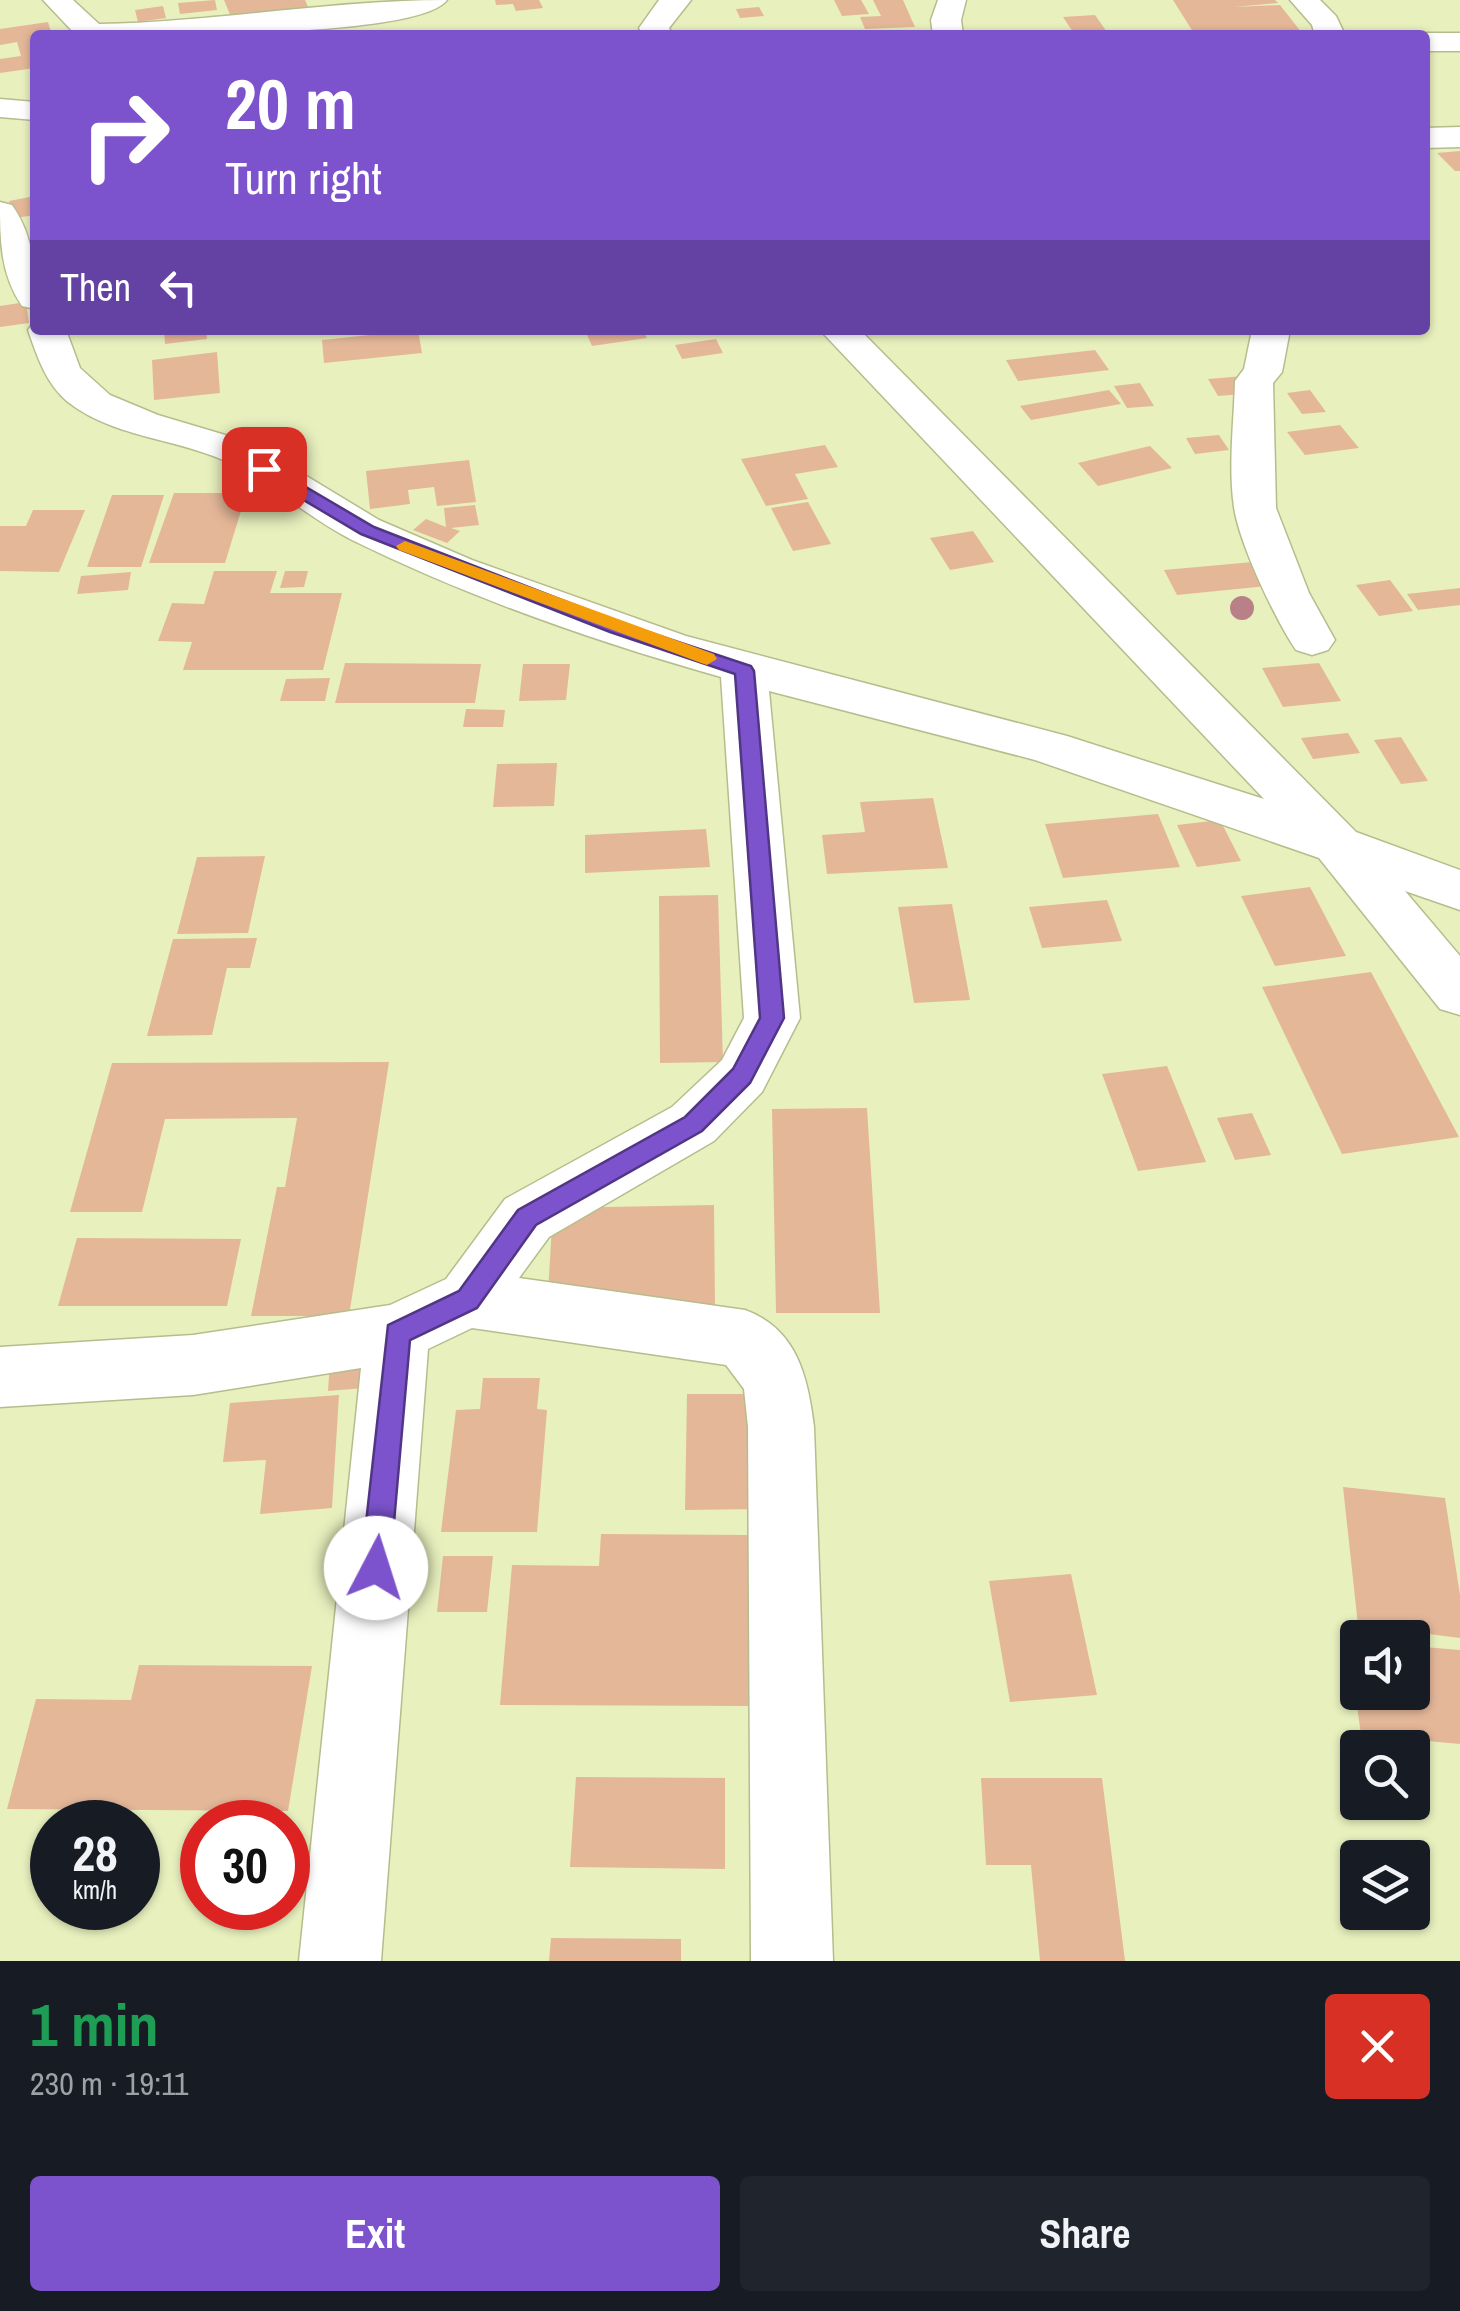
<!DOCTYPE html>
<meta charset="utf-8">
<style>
body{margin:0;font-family:"Archivo Narrow",sans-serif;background:#20242c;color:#f1f3f6;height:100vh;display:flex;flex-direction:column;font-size:38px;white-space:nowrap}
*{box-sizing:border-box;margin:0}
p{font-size:32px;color:#9ea1a6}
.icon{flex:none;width:55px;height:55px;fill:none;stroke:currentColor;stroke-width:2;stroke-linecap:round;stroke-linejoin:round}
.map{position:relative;height:1961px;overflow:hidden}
.details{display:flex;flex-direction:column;background:#171b24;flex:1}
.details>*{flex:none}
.banner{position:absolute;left:30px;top:30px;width:1400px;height:305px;border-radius:10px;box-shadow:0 2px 8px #0004;background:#7c53cc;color:#fff;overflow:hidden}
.fabs{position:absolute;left:1340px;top:1620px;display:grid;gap:20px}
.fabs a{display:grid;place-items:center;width:90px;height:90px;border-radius:10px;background:#171b24;box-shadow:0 2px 8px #0004;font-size:50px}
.speed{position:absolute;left:30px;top:1800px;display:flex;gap:20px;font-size:50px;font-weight:700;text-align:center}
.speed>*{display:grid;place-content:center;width:130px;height:130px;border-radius:50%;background:#171b24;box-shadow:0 2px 8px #0004;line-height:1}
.speed small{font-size:25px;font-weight:400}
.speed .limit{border:15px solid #d22;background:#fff;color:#111}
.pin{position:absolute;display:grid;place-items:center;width:85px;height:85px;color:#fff;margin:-42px;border-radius:20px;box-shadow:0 5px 15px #0006}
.me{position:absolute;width:110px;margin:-55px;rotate:5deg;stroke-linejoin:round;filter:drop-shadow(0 0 8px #0008)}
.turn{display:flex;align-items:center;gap:35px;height:210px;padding:0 30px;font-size:45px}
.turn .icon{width:130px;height:130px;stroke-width:2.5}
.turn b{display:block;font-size:70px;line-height:85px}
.then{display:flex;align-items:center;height:95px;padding:0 30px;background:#0003;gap:20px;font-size:38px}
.round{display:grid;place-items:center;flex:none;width:105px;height:105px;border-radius:10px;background:#20242c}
.headline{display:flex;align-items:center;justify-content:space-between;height:170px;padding:0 30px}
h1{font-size:60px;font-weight:700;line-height:75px;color:#1e9e55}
.primary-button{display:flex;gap:20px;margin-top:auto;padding:20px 30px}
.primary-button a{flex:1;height:115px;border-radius:10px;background:#7c53cc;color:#fff;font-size:40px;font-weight:700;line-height:115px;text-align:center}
.primary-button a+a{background:#20242c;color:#f1f3f6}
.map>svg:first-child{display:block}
.building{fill:#e4b799}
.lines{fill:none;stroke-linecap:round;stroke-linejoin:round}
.minor-casing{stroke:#b5bd8c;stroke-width:3}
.minor{fill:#fff;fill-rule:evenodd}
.tree{fill:#b98187}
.route{fill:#7c53cc;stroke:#513685;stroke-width:2.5}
.slow{fill:#f59e0b}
</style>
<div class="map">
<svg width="1460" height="1961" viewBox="0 0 1460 1961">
<rect width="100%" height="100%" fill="#e8f0be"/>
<g class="building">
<polygon points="215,0 217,10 180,14 178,3"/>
<polygon points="224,0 305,0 308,7 231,17"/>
<polygon points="495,0 539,0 543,8 516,11 513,4 496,5"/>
<polygon points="834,0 861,0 869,14 842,16"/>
<polygon points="873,0 903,0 915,27 865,29 860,17 881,16"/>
<polygon points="1173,0 1275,0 1278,3 1234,7 1280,5 1302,33 1195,35"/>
<polygon points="163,6 166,18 138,22 135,10"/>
<polygon points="759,7 764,16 740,18 736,9"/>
<polygon points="1095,15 1109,35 1075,35 1063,17"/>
<polygon points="48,22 52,35 35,35 35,68 0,73 0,59 21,56 17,42 0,45 0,29"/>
<polygon points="1460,151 1460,171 1455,171 1437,153"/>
<polygon points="35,196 35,215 15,218 9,201"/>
<polygon points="26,302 29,323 0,327 0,306"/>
<polygon points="164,330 206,330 207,339 165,344"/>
<polygon points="418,330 422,353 324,363 322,340"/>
<polygon points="585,330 643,330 647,338 592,346"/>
<polygon points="716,339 723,353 682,359 675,345"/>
<polygon points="1095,350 1109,370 1018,381 1006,360"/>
<polygon points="217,352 220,393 154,400 152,360"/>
<polygon points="1244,376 1255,393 1218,396 1208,379"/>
<polygon points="1140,383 1154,406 1127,408 1114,386"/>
<polygon points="1109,390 1121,404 1031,420 1020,406"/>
<polygon points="1310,390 1326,412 1302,414 1287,393"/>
<polygon points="1340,425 1359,448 1305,455 1287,432"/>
<polygon points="1219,435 1229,450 1195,454 1186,438"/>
<polygon points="825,445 838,467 795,474 808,499 766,506 741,459"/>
<polygon points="1150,446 1172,468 1098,486 1078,463"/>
<polygon points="469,460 476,502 437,506 434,487 408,490 410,504 370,509 366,471"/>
<polygon points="174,493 231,493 229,500 244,501 225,563 149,563"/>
<polygon points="112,495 164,495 141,567 87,567"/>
<polygon points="808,502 831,544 793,551 771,508"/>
<polygon points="475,505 479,525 451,528 460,531 447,543 413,530 426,519 446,527 444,508"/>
<polygon points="33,510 85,510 59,572 0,571 0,526 26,526"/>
<polygon points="973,531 994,562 950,570 930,538"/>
<polygon points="1253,562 1267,586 1177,595 1164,570"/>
<polygon points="214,571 277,571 270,593 342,593 323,670 183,670 192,642 158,641 172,603 204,604"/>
<polygon points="285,571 308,571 304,587 280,588"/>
<polygon points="131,572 128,590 77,594 81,576"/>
<polygon points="1390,580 1413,611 1379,616 1356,585"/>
<polygon points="1460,588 1460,605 1418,610 1407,594"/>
<polygon points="345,663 481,664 475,703 335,703"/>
<polygon points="1319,663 1341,701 1283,707 1262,668"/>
<polygon points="523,664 570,664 566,700 519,701"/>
<polygon points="330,678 325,701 280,701 286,679"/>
<polygon points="466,709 505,710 503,727 463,727"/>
<polygon points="1348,733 1360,753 1313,759 1301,738"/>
<polygon points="1401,737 1428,781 1401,784 1374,740"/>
<polygon points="557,763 554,806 493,807 497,764"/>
<polygon points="933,798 948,868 827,874 822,835 865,832 860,802"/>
<polygon points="1158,814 1180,867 1063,878 1045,824"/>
<polygon points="1220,820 1241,861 1197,867 1177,825"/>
<polygon points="706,829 710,867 585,873 585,835"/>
<polygon points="265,856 248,933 177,934 197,857"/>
<polygon points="1310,887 1346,956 1275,966 1241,896"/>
<polygon points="718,895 723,1062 660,1063 659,896"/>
<polygon points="1107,900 1122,941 1042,948 1029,907"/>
<polygon points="952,904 970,1000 914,1003 898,907"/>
<polygon points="257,938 250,968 227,968 212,1035 147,1036 173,939"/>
<polygon points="1371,972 1459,1137 1342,1154 1262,987"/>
<polygon points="389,1062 349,1316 251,1316 277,1187 285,1187 297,1118 165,1119 142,1212 70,1212 112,1063"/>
<polygon points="1167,1066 1206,1162 1138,1171 1102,1074"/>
<polygon points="867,1108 880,1313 776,1313 772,1109"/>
<polygon points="1252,1113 1271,1155 1235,1160 1217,1118"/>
<polygon points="714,1205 715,1306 547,1310 553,1208"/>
<polygon points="77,1238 241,1239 227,1306 58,1306"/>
<polygon points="365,1359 365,1388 328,1391 330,1362"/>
<polygon points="483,1378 540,1378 537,1409 547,1410 537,1532 441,1532 456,1410 480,1409"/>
<polygon points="687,1394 762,1394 762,1509 685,1510"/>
<polygon points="339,1395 332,1508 260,1514 266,1460 223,1462 230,1403"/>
<polygon points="1343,1487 1445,1498 1460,1595 1460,1638 1358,1625"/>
<polygon points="601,1534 749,1535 749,1706 500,1705 512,1565 599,1566"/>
<polygon points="443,1556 493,1556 487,1612 437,1612"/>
<polygon points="1071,1574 1097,1695 1010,1702 989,1581"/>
<polygon points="1348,1640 1358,1641 1358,1692 1412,1692 1412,1646 1460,1650 1460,1744 1361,1735"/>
<polygon points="139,1665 312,1666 288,1811 7,1809 36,1699 131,1700"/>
<polygon points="576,1777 725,1778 725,1869 570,1867"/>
<polygon points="981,1778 1102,1778 1125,1961 1040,1961 1031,1865 986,1865"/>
<polygon points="551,1938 681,1939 681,1961 549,1961"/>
</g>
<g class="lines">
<defs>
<g id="minor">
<path d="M43,0H73L99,24C215,22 332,0 447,0C419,39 133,35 76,35Z"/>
<polygon points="659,0 691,0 669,28 673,35 643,35 639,28"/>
<polygon points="938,0 966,0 961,20 963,35 933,35 931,20"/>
<polygon points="1290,0 1320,0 1336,16 1345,35 1315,35 1312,25"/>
<polygon points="1425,33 1460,33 1460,51 1425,51 1425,35 1417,35"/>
<polygon points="0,99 35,102 35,120 0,117"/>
<polygon points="1460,127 1460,147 1425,148 1425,128"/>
<path d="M0,202L12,205C35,238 35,271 35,309L22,306C0,274 0,239 0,202Z"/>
<path d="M34,322L35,330H66L80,368L110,395L158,415L252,443L379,520L472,560L686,636L1067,736L1264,799L820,330H860L1356,832L1460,870V910L1405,891L1460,956V1015L1440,1009L1319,858L1035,760L769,691L800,1018L762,1092L714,1141L549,1237L519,1278L745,1310C797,1329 808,1377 814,1427L833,1961H751L748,1427L744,1389L726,1365L472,1328L428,1349L381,1961H299L361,1368L193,1395L0,1407V1347L193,1335L390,1305L446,1279L505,1199L672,1107L722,1060L744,1018L721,677C596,642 468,597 352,540C307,517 269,481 223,460C173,438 113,437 68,402C46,384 37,356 28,330Z"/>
<path d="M1252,330H1290L1282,372L1273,383L1276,508L1309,593L1335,640L1328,650L1312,655L1296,650C1275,619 1239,543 1234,507C1228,467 1234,421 1235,381L1244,369Z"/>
</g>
</defs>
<use href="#minor" class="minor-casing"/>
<use href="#minor" class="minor"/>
</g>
<circle class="tree" cx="1242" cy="608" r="12"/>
<polygon class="route" points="258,466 270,466 374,527 624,624 751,666 754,671 784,1018 750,1083 702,1131 536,1225 477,1308 410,1340 390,1568 386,1579 376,1583 365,1579 361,1568 388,1325 459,1291 518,1210 685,1117 733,1069 760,1018 735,674 610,632 361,534 258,473"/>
<polygon class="slow" points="405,541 714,654 717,659 707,665 701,663 399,550 396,546"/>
</svg>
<div class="fabs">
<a><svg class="icon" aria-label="sound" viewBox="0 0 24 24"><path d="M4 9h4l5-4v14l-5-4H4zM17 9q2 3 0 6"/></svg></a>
<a><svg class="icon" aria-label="search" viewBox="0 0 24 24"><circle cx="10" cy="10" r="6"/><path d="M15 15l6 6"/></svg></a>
<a><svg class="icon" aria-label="layers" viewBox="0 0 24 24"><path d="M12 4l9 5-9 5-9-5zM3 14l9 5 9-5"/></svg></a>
</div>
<div class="speed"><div>28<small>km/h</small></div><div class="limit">30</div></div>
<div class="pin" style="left:264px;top:469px;background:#d93025"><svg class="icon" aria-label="arrive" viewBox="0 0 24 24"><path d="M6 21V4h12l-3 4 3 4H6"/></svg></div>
<svg class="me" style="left:376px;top:1568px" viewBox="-20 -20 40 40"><circle r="19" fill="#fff"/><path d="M0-13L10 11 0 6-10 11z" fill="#7c53cc"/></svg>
<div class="banner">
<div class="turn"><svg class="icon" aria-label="right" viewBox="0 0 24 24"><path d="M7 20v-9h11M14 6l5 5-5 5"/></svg><div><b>20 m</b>Turn right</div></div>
<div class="then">Then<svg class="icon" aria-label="left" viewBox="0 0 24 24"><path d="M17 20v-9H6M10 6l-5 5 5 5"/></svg></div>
</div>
</div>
<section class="details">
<div class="headline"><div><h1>1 min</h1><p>230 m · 19:11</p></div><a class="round" style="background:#d93025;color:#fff"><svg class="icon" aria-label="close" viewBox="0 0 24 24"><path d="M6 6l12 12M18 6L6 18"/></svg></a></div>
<div class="primary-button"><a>Exit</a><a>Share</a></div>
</section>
